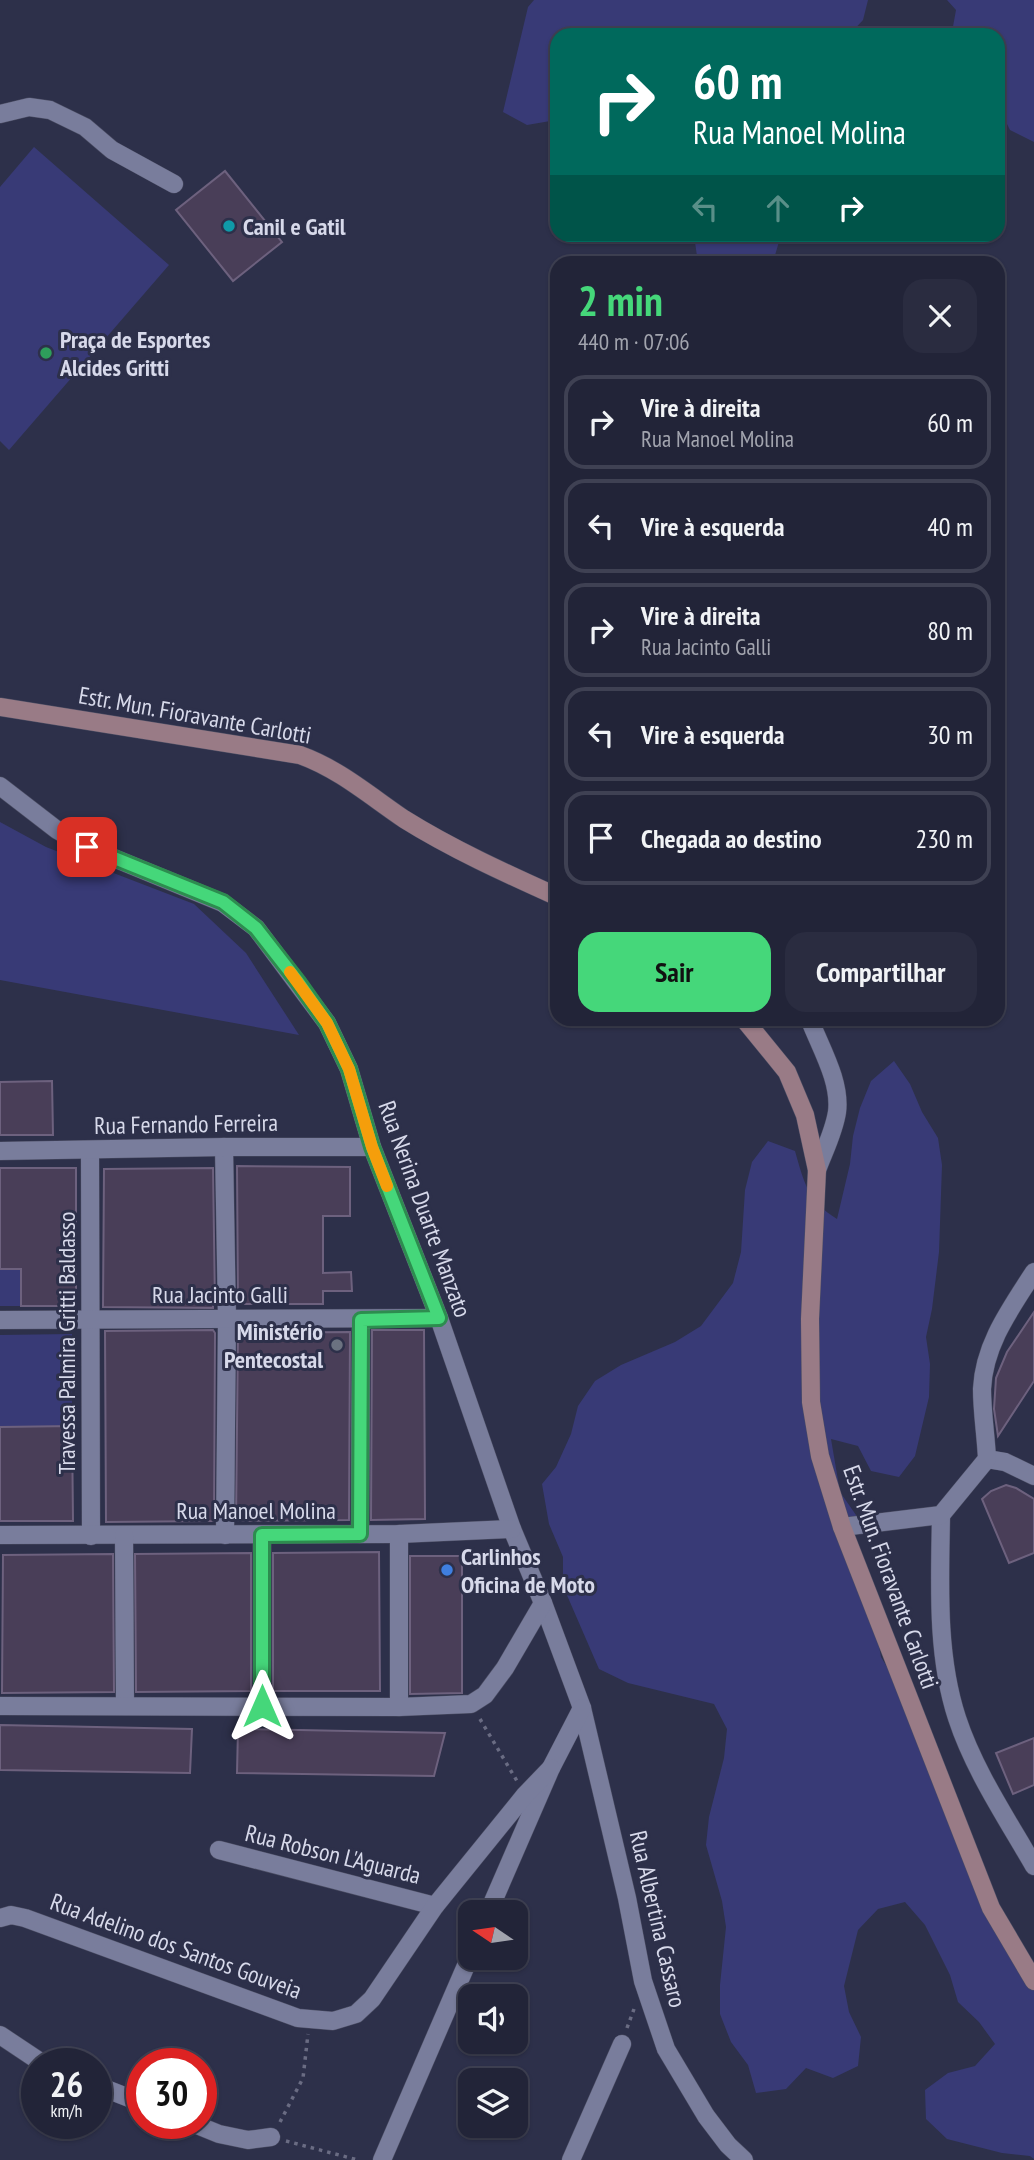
<!DOCTYPE html>
<html lang="pt">
<meta charset="utf-8">
<style>
body{margin:0;font-family:"PT Sans Narrow",sans-serif;background:#2a2c40;color:#f1f3f6;height:100vh;display:flex;flex-direction:column;font-size:26px;white-space:nowrap}
*{box-sizing:border-box;margin:0}
p{font-size:23px;color:#a2a4ae}
.icon{flex:none;width:38px;height:38px;fill:none;stroke:currentColor;stroke-width:2;stroke-linecap:round;stroke-linejoin:round}
.map{position:relative;flex:1;overflow:hidden}
.drawer{position:absolute;left:550px;top:256px;width:455px;height:770px;display:flex;flex-direction:column;background:#222438;border-radius:21px;box-shadow:0 2px 5px #0004,0 0 0 2px #3f4153}
.drawer>*{flex:none}
.guide{position:absolute;left:550px;top:28px;width:455px;height:214px;border-radius:21px;box-shadow:0 2px 5px #0004,0 0 0 2px #3f4153;background:#00695c;color:#fff;overflow:hidden}
.needle{width:46px;rotate:283deg}
.buttons{position:absolute;left:458px;top:1900px;display:grid;gap:14px}
.buttons a{display:grid;place-items:center;width:70px;height:70px;border-radius:14px;background:#222438;box-shadow:0 2px 5px #0004,0 0 0 2px #3f4153;font-size:35px}
.speed{position:absolute;left:21px;top:2048px;display:flex;gap:14px;font-size:35px;font-weight:700;text-align:center}
.speed>*{display:grid;place-content:center;width:91px;height:91px;border-radius:50%;background:#222438;box-shadow:0 2px 5px #0004,0 0 0 2px #3f4153;line-height:1}
.speed small{font-size:18px;font-weight:400}
.speed .limit{border:10px solid #d22;background:#fff;color:#111}
.pin{position:absolute;display:grid;place-items:center;width:60px;height:60px;color:#fff;margin:-30px;border-radius:14px;box-shadow:0 4px 10px #0006}
.me{position:absolute;width:77px;margin:-38px;rotate:0deg;stroke-linejoin:round;filter:drop-shadow(0 0 5px #0008)}
.turn{display:flex;align-items:center;gap:24px;height:147px;padding:0 28px;font-size:32px}
.turn .icon{width:91px;height:91px;stroke-width:2.5}
.turn b{display:block;font-size:49px;line-height:60px}
.lanes{display:flex;align-items:center;height:66px;padding:0 28px;background:#0003;justify-content:center;gap:35px;direction:ltr}
.lanes .off{opacity:.35}
.round{display:grid;place-items:center;flex:none;width:74px;height:74px;border-radius:21px;background:#2a2c40}
.overview{display:flex;align-items:center;justify-content:space-between;height:119px;padding:0 28px}
h1{font-size:42px;font-weight:600;line-height:52px;color:#45d77a}
.action{display:flex;gap:14px;margin-top:auto;padding:14px 28px}
.action a{flex:1;height:80px;border-radius:21px;background:#45d77a;color:#111;font-size:28px;font-weight:600;line-height:80px;text-align:center}
.action a+a{background:#2a2c40;color:#f1f3f6}
ul{padding:0;list-style:none}
li{display:flex;align-items:center;gap:21px;height:94px;margin:0 14px 10px;padding:0 14px;border:4px solid #3f4153;border-radius:21px}
li div{flex:1}
li b{display:block;font-size:26px}
li em{font-style:normal}
.map>svg:first-child{display:block}
.green{fill:#383a76}
.building{fill:#493e58;stroke:#6d617e;stroke-width:2}
.lines{fill:none;stroke-linecap:round;stroke-linejoin:round}
.street-casing{stroke:#4c4e64;stroke-width:19}
.secondary-casing{stroke:#4c4e64;stroke-width:19}
.path{stroke:#6a6c83;stroke-width:3.5;stroke-dasharray:3.5 5;stroke-linecap:butt}
.street{stroke:#797d9c;stroke-width:18}
.secondary{stroke:#997b86;stroke-width:18}
.route-casing{stroke:#2d8c4f;stroke-width:18}
.route{stroke:#45d77a;stroke-width:12}
.slow{stroke:#f59e0b;stroke-width:12}
.culture-dot{fill:#0f9aa8;stroke:#2d304a;stroke-width:2.5}
.leisure-dot{fill:#2e9e5b;stroke:#2d304a;stroke-width:2.5}
.worship-dot{fill:#6b7280;stroke:#2d304a;stroke-width:2.5}
.shop-dot{fill:#3f7fe0;stroke:#2d304a;stroke-width:2.5}
.labels{text-anchor:middle;dominant-baseline:central;stroke-width:6;stroke-linejoin:round;paint-order:stroke}
.poi-label{font-size:24px;font-weight:bold;fill:#d7d9ea;stroke:#2d304a;text-anchor:start}
.street-label{font-size:24px;fill:#d7d9ea;stroke:#2d304a}
</style>
<div class="map">
<svg width="1034" height="2160" viewBox="0 0 1034 2160">
<rect width="100%" height="100%" fill="#2d304a"/>
<g class="green">
<polygon points="534,0 868,0 863,20 849,35 758,35 748,32 747,35 556,35 556,120 527,125 503,112 528,7"/>
<polygon points="947,0 1034,0 1034,142 1010,130 998,106 998,35 955,35 952,32 956,10"/>
<polygon points="34,147 169,265 9,450 0,441 0,187"/>
<polygon points="694,235 694,234 781,235 773,262 695,262 697,256"/>
<polygon points="0,822 46,847 194,904 246,953 299,1035 0,980"/>
<path d="M894,1061L910,1084L922,1112L938,1138L942,1165L939,1252L932,1309L926,1337L930,1364L929,1397L915,1456L899,1477L871,1471L858,1446L831,1439L840,1492L856,1515L853,1543L876,1630L881,1657L896,1682L1034,1980V2159L1030,2156L1002,2153L947,2139L926,2119L925,2090L948,2073L975,2066L995,2044L979,2022L958,2002L950,1975L925,1925L905,1902L878,1909L858,1930L844,1986L849,2012L861,2037L858,2066L833,2078L806,2068L786,2089L756,2093L748,2065L731,2042L720,2014V1985L726,1927L722,1901L706,1845L709,1817L724,1758L727,1729L714,1704L628,1683L599,1669L563,1586V1557L549,1524L542,1484L556,1467L571,1434L578,1406L595,1381L621,1365L675,1342L701,1326L733,1283L741,1252L745,1190L752,1162L768,1141L795,1151C804,1183 808,1201 837,1219L850,1164L853,1136L860,1108L871,1081Z"/>
<polygon points="21,1269 21,1306 0,1306 0,1270"/>
<polygon points="72,1334 72,1426 0,1427 0,1335"/>
</g>
<g class="building">
<polygon points="225,171 282,242 233,281 176,210"/>
<polygon points="52,1081 53,1135 0,1135 0,1082"/>
<polygon points="237,1166 350,1167 350,1216 323,1216 323,1273 351,1272 352,1291 323,1291 323,1304 238,1304"/>
<polygon points="0,1168 76,1168 76,1306 21,1306 21,1269 0,1269"/>
<polygon points="213,1168 215,1304 213,1304 213,1308 103,1307 104,1169"/>
<polygon points="1034,1312 1034,1381 998,1436 994,1409 996,1378 1007,1352"/>
<polygon points="213,1330 215,1333 214,1521 106,1522 105,1331"/>
<polygon points="372,1330 424,1330 425,1519 371,1520"/>
<polygon points="350,1332 349,1520 236,1521 238,1333"/>
<polygon points="72,1426 73,1521 0,1521 0,1427"/>
<polygon points="1006,1485 1016,1488 1034,1499 1034,1553 1009,1563 982,1499 991,1491"/>
<polygon points="379,1552 380,1691 273,1691 273,1553"/>
<polygon points="251,1553 251,1691 136,1692 135,1554"/>
<polygon points="113,1554 114,1692 2,1693 3,1555"/>
<polygon points="410,1556 462,1556 462,1693 410,1694"/>
<polygon points="0,1725 192,1729 190,1773 0,1770"/>
<polygon points="238,1729 299,1730 445,1733 434,1776 237,1773"/>
<polygon points="1034,1738 1034,1785 1013,1794 996,1753"/>
</g>
<g class="lines">
<defs>
<g id="street">
<polyline points="0,114 29,107 50,110 85,127 112,150 174,184"/>
<polyline points="0,786 57,830 87,847 223,903 256,928 327,1023 349,1069 372,1147 439,1318 512,1529 543,1603 582,1708 627,1898 643,1981 666,2049 706,2116 728,2145 744,2160"/>
<path d="M809,1018C820,1047 841,1081 837,1112C834,1132 824,1151 817,1170"/>
<polyline points="224,1147 227,1319 225,1535"/>
<polyline points="90,1150 91,1536"/>
<polyline points="0,1151 224,1147 372,1147"/>
<polyline points="0,1320 439,1318"/>
<polyline points="987,1459 1005,1462 1034,1476"/>
<path d="M941,1515C940,1582 936,1654 957,1718C974,1770 1007,1819 1034,1866"/>
<path d="M842,1527L941,1515L987,1459C986,1436 982,1412 982,1389C984,1344 1011,1308 1034,1272"/>
<polyline points="360,1534 361,1319"/>
<polyline points="399,1534 399,1707"/>
<polyline points="0,1535 399,1534 512,1529"/>
<polyline points="124,1535 125,1706"/>
<polyline points="262,1705 262,1535"/>
<polyline points="0,1706 399,1707 471,1704 485,1695 505,1668 543,1603"/>
<polyline points="219,1850 435,1906"/>
<polyline points="488,1913 551,1768 582,1708"/>
<polyline points="0,1918 11,1915 25,1918 298,2018 333,2021 356,2014 372,1999 435,1906 525,1795 551,1768"/>
<polyline points="0,2035 42,2063"/>
<polyline points="96,2085 142,2103"/>
<polyline points="192,2123 219,2134 248,2140 271,2137"/>
<polyline points="382,2160 471,1954"/>
<polyline points="571,2160 622,2044"/>
</g>
<g id="secondary">
<path d="M0,707L300,755C339,769 370,796 404,819C452,849 505,873 556,896"/>
<polyline points="743,1018 787,1072 805,1115 817,1170 810,1319 811,1402 820,1456 842,1527 991,1908 1034,1981"/>
</g>
</defs>
<use href="#street" class="street-casing"/>
<use href="#secondary" class="secondary-casing"/>
<g class="path">
<polyline points="480,1719 517,1781"/>
<polyline points="627,2028 634,2009"/>
<polyline points="280,2122 303,2078 308,2034"/>
<polyline points="286,2141 358,2160"/>
</g>
<use href="#street" class="street"/>
<use href="#secondary" class="secondary"/>
</g>
<g class="lines">
<defs>
<polyline id="route" points="87,847 223,902 256,928 298,982 327,1023 349,1069 372,1147 439,1318 361,1320 360,1534 262,1535 262,1706"/>
</defs>
<use href="#route" class="route-casing"/>
<use href="#route" class="route"/>
<polyline class="slow" points="290,972 327,1023 349,1069 372,1147 387,1186"/>
</g>
<circle class="culture-dot" cx="229" cy="226" r="7"/>
<circle class="leisure-dot" cx="46" cy="353" r="7"/>
<circle class="worship-dot" cx="337" cy="1345" r="7"/>
<circle class="shop-dot" cx="447" cy="1570" r="7"/>
<g class="labels">
<g class="poi-label">
<text x="243" y="226">Canil e Gatil</text>
<text x="60" y="339">Praça de Esportes<tspan x="60" dy="28">Alcides Gritti</tspan></text>
<text x="323" y="1331" text-anchor="end">Ministério<tspan x="323" dy="28">Pentecostal</tspan></text>
<text x="461" y="1556">Carlinhos<tspan x="461" dy="28">Oficina de Moto</tspan></text>
</g>
<g class="street-label">
<text transform="translate(195 715) rotate(10)">Estr. Mun. Fioravante Carlotti</text>
<text transform="translate(186 1124) rotate(-1)">Rua Fernando Ferreira</text>
<text transform="translate(425 1209) rotate(70)">Rua Nerina Duarte Manzato</text>
<text x="220" y="1294">Rua Jacinto Galli</text>
<text transform="translate(66 1343) rotate(-90)">Travessa Palmira Gritti Baldasso</text>
<text x="256" y="1510">Rua Manoel Molina</text>
<text transform="translate(891 1577) rotate(70)">Estr. Mun. Fioravante Carlotti</text>
<text transform="translate(333 1854) rotate(14)">Rua Robson L'Aguarda</text>
<text transform="translate(658 1919) rotate(77)">Rua Albertina Cassaro</text>
<text transform="translate(176 1946) rotate(20)">Rua Adelino dos Santos Gouveia</text>
</g>
</g>
</svg>
<div class="buttons">
<a><svg class="needle" viewBox="-14 -14 28 28"><path d="M0-13l5 13h-10z" fill="#e53935"/><path d="M0 13l5-13h-10z" fill="#a2a4ae"/></svg></a>
<a><svg class="icon" aria-label="sound" viewBox="0 0 24 24"><path d="M4 9h4l5-4v14l-5-4H4zM17 9q2 3 0 6"/></svg></a>
<a><svg class="icon" aria-label="layers" viewBox="0 0 24 24"><path d="M12 4l9 5-9 5-9-5zM3 14l9 5 9-5"/></svg></a>
</div>
<div class="speed"><div>26<small>km/h</small></div><div class="limit">30</div></div>
<div class="pin" style="left:87px;top:847px;background:#d93025"><svg class="icon" aria-label="arrive" viewBox="0 0 24 24"><path d="M6 21V4h12l-3 4 3 4H6"/></svg></div>
<svg class="me" style="left:262px;top:1706px" viewBox="-20 -20 40 40"><path d="M0-17L14 15 0 8-14 15z" fill="#45d77a" stroke="#fff" stroke-width="4"/></svg>
<div class="guide">
<div class="turn"><svg class="icon" aria-label="right" viewBox="0 0 24 24"><path d="M7 20v-9h11M14 6l5 5-5 5"/></svg><div><b>60 m</b>Rua Manoel Molina</div></div>
<div class="lanes"><svg class="icon off" aria-label="left" viewBox="0 0 24 24"><path d="M17 20v-9H6M10 6l-5 5 5 5"/></svg><svg class="icon off" aria-label="ahead" viewBox="0 0 24 24"><path d="M12 20V5M6 11l6-6 6 6"/></svg><svg class="icon" aria-label="right" viewBox="0 0 24 24"><path d="M7 20v-9h11M14 6l5 5-5 5"/></svg></div>
</div>
<section class="drawer">
<div class="overview"><div><h1>2 min</h1><p>440 m · 07:06</p></div><a class="round"><svg class="icon" aria-label="close" viewBox="0 0 24 24"><path d="M6 6l12 12M18 6L6 18"/></svg></a></div>
<ul>
<li><svg class="icon" aria-label="right" viewBox="0 0 24 24"><path d="M7 20v-9h11M14 6l5 5-5 5"/></svg><div><b>Vire à direita</b><p>Rua Manoel Molina</p></div><em>60 m</em></li>
<li><svg class="icon" aria-label="left" viewBox="0 0 24 24"><path d="M17 20v-9H6M10 6l-5 5 5 5"/></svg><div><b>Vire à esquerda</b></div><em>40 m</em></li>
<li><svg class="icon" aria-label="right" viewBox="0 0 24 24"><path d="M7 20v-9h11M14 6l5 5-5 5"/></svg><div><b>Vire à direita</b><p>Rua Jacinto Galli</p></div><em>80 m</em></li>
<li><svg class="icon" aria-label="left" viewBox="0 0 24 24"><path d="M17 20v-9H6M10 6l-5 5 5 5"/></svg><div><b>Vire à esquerda</b></div><em>30 m</em></li>
<li><svg class="icon" aria-label="arrive" viewBox="0 0 24 24"><path d="M6 21V4h12l-3 4 3 4H6"/></svg><div><b>Chegada ao destino</b></div><em>230 m</em></li>
</ul>
<div class="action"><a>Sair</a><a>Compartilhar</a></div>
</section>
</div>
